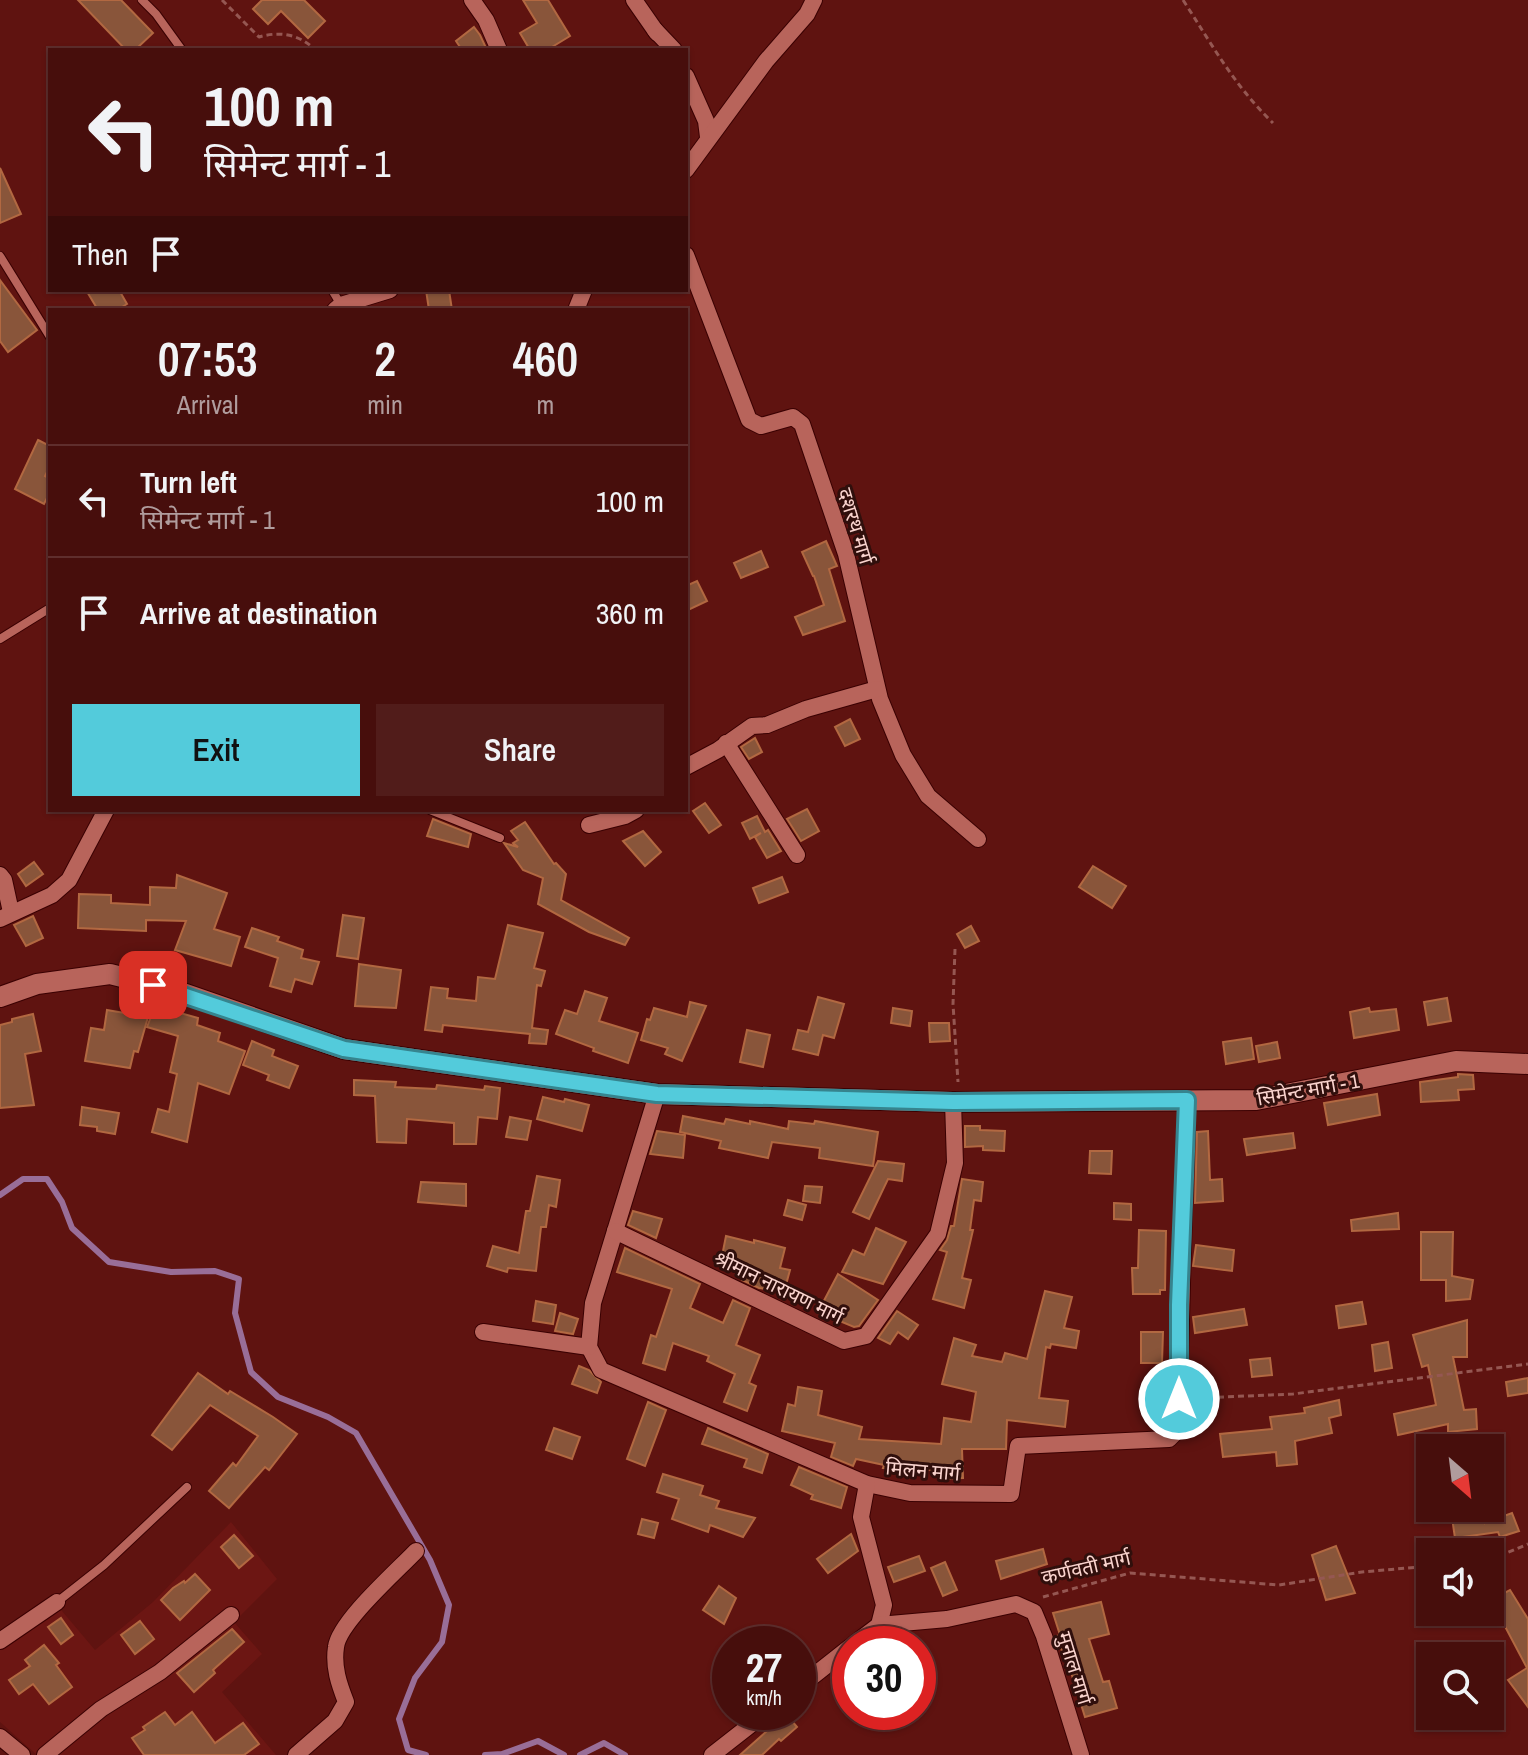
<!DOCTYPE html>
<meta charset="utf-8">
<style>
body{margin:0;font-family:"Archivo Narrow","Noto Sans Devanagari",sans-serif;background:#511c1a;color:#f1f3f6;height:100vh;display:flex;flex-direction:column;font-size:30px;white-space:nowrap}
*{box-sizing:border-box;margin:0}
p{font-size:26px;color:#b09c9d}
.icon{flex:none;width:44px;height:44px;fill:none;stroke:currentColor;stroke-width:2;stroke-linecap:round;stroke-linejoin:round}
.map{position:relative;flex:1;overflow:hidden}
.panel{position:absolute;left:48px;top:308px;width:640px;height:504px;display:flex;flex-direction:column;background:#470e0c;border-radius:0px;box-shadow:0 2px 6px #0004,0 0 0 2px #5f2e2d}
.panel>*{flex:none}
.top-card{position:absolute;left:48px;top:48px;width:640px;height:244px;border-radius:0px;box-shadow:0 2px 6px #0004,0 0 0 2px #5f2e2d;background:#470e0c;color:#f1f3f6;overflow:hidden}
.needle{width:52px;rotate:152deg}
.buttons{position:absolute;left:1416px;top:1434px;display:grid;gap:16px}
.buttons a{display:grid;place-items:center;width:88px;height:88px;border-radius:0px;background:#470e0c;box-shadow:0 2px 6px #0004,0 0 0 2px #5f2e2d;font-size:40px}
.speed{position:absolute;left:712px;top:1626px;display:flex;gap:16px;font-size:40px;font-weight:700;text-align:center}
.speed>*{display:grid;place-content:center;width:104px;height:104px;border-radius:50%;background:#470e0c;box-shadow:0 2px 6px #0004,0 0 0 2px #5f2e2d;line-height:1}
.speed small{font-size:20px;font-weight:400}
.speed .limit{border:12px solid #d22;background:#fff;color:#111}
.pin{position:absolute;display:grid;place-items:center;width:68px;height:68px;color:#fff;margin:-34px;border-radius:16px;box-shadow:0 4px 12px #0006}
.me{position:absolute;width:88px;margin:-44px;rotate:0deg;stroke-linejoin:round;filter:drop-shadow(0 0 6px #0008)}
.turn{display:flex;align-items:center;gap:28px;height:168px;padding:0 24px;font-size:36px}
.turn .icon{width:104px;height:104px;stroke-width:2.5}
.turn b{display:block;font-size:56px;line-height:68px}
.then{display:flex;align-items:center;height:76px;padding:0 24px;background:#0003;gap:16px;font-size:30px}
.eta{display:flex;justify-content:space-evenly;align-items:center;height:136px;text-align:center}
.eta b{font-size:48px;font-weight:600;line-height:56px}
.button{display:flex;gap:16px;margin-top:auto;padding:16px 24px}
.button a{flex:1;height:92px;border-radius:0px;background:#53cbdb;color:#111;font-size:32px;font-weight:600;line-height:92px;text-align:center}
.button a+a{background:#511c1a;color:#f1f3f6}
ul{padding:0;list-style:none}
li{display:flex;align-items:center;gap:24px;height:112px;padding:0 24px;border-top:2px solid #5f2e2d}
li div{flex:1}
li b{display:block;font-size:30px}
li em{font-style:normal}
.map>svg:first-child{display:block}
.built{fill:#6c1613}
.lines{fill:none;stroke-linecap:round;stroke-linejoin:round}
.stream{stroke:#996e98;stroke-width:6}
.building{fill:#89553a;stroke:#b26841;stroke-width:2}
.service-casing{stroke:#3a0102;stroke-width:10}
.minor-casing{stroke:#3a0102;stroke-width:18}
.tertiary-casing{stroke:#3a0102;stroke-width:22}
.path{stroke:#955752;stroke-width:3;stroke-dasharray:6 4;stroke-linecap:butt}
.service{stroke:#b8645b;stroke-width:8}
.minor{stroke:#b8645b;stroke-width:16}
.tertiary{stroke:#b8645b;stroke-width:20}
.route-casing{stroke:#36848e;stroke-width:20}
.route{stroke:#53cbdb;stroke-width:14}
.labels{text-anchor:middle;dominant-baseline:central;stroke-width:6;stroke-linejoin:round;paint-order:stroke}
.street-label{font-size:20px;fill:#fad4ce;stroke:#300f0c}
</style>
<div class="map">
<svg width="1528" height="1755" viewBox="0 0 1528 1755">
<rect width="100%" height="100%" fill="#5f1310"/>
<polygon class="built" points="231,1522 277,1579 234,1622 262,1654 222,1692 276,1755 37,1755 0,1722 0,1630 51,1598 95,1650 153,1602"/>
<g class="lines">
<g class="stream">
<polyline points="0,1195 23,1179 47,1179 62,1202 72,1228 109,1262 171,1272 215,1271 239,1279 235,1313 251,1372 278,1397 328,1417 356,1433 430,1560 449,1605 442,1642 415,1678 399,1719 408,1750 426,1755"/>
<polyline points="485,1755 502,1754 538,1741 564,1755"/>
<polyline points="580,1755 604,1743 625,1755"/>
</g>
</g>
<g class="building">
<polygon points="78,0 121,0 153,33 135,50 126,50"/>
<polygon points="262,0 304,0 325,21 308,38 281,11 268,24 253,9"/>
<polygon points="523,0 548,0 570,36 547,50 530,50 520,33 537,23"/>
<polygon points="474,27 480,35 487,50 462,50 456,41"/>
<polygon points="0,168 21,214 0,223"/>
<polygon points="0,280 37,330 8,352 0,341"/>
<polygon points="86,290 119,290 127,304 117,310 98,310"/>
<polygon points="426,290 449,290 452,310 429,310"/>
<polygon points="38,440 50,446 50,466 45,476 50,479 50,492 44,504 15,489"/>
<polygon points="826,541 837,566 829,569 845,621 803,635 795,617 824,605 814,576 813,576 802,552"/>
<polygon points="761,551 768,567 741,578 734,563"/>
<polygon points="697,581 707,601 686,611 686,586"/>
<polygon points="850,719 860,739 845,746 835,727"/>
<polygon points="755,738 762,752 749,759 741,747"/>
<polygon points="705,803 721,825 709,833 693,811"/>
<polygon points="807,809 819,831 801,841 787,819"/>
<polygon points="757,816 765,832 768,830 781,851 767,858 755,837 761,833 750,839 742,823"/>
<polygon points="433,819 471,834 468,847 427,836"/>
<polygon points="525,822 554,864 556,863 566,874 561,900 629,938 625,945 589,932 538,904 543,878 523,870 504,843 518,847 513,843 518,840 511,831"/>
<polygon points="643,831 661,852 645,866 623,841"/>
<polygon points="34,862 43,874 26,886 18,874"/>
<polygon points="1093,866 1126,886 1112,908 1079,887"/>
<polygon points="177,875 227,893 214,929 240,937 231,966 175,950 186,921 146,920 146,931 78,928 79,894 111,895 111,903 150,905 150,887 176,888"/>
<polygon points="782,877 788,892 759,903 753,888"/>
<polygon points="343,915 364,918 358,959 337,956"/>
<polygon points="33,916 43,938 26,946 14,925"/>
<polygon points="508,925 543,933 534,968 545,971 541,986 537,985 532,1028 548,1030 546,1044 529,1043 530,1034 443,1025 442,1032 425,1030 431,987 448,989 447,998 476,1001 478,977 495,979"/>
<polygon points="971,926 979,941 965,948 957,934"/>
<polygon points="252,928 279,937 277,941 303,950 301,958 319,962 312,984 295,979 291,992 270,986 278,958 245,947"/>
<polygon points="359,964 401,970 396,1008 355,1006"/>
<polygon points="585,991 607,998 599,1021 638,1033 628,1063 593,1051 594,1048 556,1034 565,1010 577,1014"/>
<polygon points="818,997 844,1004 834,1038 823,1035 818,1055 793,1049 798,1030 808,1032"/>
<polygon points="1447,998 1451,1021 1428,1025 1424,1002"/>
<polygon points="690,1002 706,1006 682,1061 665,1054 668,1048 641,1040 647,1019 650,1020 654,1008 687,1017"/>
<polygon points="155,1006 198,1018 197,1025 220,1033 218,1041 245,1051 229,1094 198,1083 187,1142 152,1132 158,1109 169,1112 177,1074 170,1072 178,1036 147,1027"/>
<polygon points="893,1008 912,1011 910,1026 891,1023"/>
<polygon points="1369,1008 1370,1012 1396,1009 1399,1030 1354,1038 1350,1012"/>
<polygon points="107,1010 148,1017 138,1052 134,1051 130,1068 85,1061 91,1028 104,1030"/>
<polygon points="33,1014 41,1051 25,1054 34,1105 0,1108 0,1025 12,1022 12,1019"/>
<polygon points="929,1023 949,1023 950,1041 930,1042"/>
<polygon points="747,1030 770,1035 763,1067 740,1062"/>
<polygon points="1251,1038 1254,1059 1226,1064 1223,1042"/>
<polygon points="252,1041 274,1050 272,1056 298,1066 289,1088 267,1080 269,1075 243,1065"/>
<polygon points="1277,1042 1280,1058 1259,1062 1256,1046"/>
<polygon points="1458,1074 1473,1075 1474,1089 1458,1090 1459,1100 1421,1102 1420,1082 1458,1077"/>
<polygon points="354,1080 396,1082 395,1087 436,1089 437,1085 484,1090 485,1086 500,1088 497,1119 478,1117 476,1144 454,1144 454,1123 407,1119 406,1143 377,1142 375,1096 354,1095"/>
<polygon points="1377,1094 1380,1115 1328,1125 1324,1103"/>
<polygon points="543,1097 564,1102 565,1099 589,1105 582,1131 537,1119"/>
<polygon points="82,1107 119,1113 115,1134 97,1131 97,1127 80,1125"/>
<polygon points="683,1116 724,1124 726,1119 750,1124 750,1121 788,1129 789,1121 814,1124 815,1121 878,1132 873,1166 819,1158 820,1148 772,1142 768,1158 719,1148 721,1141 680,1132"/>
<polygon points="510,1117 531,1121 527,1140 506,1137"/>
<polygon points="965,1126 980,1126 980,1130 1005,1131 1004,1151 983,1150 983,1146 965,1147"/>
<polygon points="657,1131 685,1135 683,1158 650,1154"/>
<polygon points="1208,1131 1210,1180 1222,1179 1223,1201 1195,1203 1197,1132"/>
<polygon points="1293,1133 1295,1148 1247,1155 1244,1139"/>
<polygon points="1090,1151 1112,1151 1111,1174 1089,1173"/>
<polygon points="878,1161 904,1164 902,1181 888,1179 869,1219 853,1212"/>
<polygon points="537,1176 560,1180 556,1207 549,1205 546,1227 541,1227 536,1271 508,1268 507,1272 487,1266 493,1246 519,1253 526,1211 530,1211"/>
<polygon points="962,1179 983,1182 981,1201 974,1200 970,1230 973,1230 962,1278 971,1280 964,1308 933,1299 947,1252 940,1250 947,1240 951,1226 954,1226"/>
<polygon points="421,1182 466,1184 466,1206 418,1202"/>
<polygon points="805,1186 822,1187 820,1203 803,1201"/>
<polygon points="788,1200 806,1205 802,1220 784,1215"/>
<polygon points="1114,1203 1131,1204 1131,1220 1114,1219"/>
<polygon points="633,1211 662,1219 656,1238 628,1225"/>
<polygon points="1398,1213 1399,1229 1352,1231 1351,1220"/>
<polygon points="876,1228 906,1242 883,1284 842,1272 853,1250 864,1255"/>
<polygon points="1139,1230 1166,1231 1165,1290 1160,1290 1160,1294 1133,1294 1132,1268 1138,1268"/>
<polygon points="1421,1232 1453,1232 1452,1276 1473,1280 1470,1299 1446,1301 1446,1280 1421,1280"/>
<polygon points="726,1236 754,1243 754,1240 785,1248 780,1268 790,1270 784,1292 759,1288 742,1280 745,1272 726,1268 728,1258 722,1256"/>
<polygon points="1196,1245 1234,1250 1232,1271 1193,1266"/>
<polygon points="625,1248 700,1284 690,1308 723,1323 733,1300 750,1308 736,1345 760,1355 749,1383 756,1386 747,1411 724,1402 735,1374 707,1361 709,1356 673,1343 665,1370 643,1363 651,1335 656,1337 672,1289 617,1272"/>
<polygon points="838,1274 878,1300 859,1326 854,1327 818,1312"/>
<polygon points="1045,1291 1072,1297 1064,1328 1079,1331 1076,1348 1051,1344 1050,1348 1046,1347 1039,1398 1068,1401 1065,1427 1007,1420 1006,1449 962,1449 963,1478 940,1479 939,1470 883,1468 884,1465 856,1459 853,1466 831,1457 835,1443 782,1431 788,1404 795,1406 798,1387 822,1391 818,1415 862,1427 859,1439 941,1444 944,1418 971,1422 976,1392 942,1384 954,1338 976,1345 972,1356 1002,1362 1005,1353 1027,1359"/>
<polygon points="536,1301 556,1305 553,1324 533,1321"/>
<polygon points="1362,1302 1366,1324 1339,1328 1336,1306"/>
<polygon points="1244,1309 1247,1325 1195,1333 1193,1317"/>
<polygon points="897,1311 918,1325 908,1339 898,1332 890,1344 878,1338"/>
<polygon points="560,1313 578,1319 573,1334 555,1331"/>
<polygon points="1467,1320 1467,1357 1453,1357 1464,1410 1476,1409 1477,1429 1448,1432 1448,1424 1398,1435 1394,1414 1436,1405 1428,1365 1422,1367 1413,1335"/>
<polygon points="1141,1332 1163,1332 1162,1363 1141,1363"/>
<polygon points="1388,1342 1392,1368 1375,1371 1372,1345"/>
<polygon points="1270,1358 1272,1375 1252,1377 1250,1360"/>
<polygon points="579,1366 589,1370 601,1382 597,1393 572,1384"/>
<polygon points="198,1373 228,1394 230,1391 273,1417 297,1434 269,1470 265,1467 229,1508 209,1491 233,1463 236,1466 258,1436 210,1405 172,1450 152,1435"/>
<polygon points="1528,1378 1528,1393 1508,1396 1506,1382"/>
<polygon points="1339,1400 1341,1415 1329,1418 1332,1433 1295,1441 1297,1464 1277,1466 1276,1452 1223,1457 1220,1434 1272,1429 1270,1417 1305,1413 1304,1408"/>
<polygon points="648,1402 666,1410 645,1466 627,1459"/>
<polygon points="554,1428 580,1437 572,1459 546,1450"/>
<polygon points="708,1428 768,1454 762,1473 744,1467 747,1459 702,1444"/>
<polygon points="799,1467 847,1487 841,1508 811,1499 813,1495 791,1485"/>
<polygon points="663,1474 703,1486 700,1495 719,1501 716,1508 755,1518 743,1537 710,1525 708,1532 672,1519 679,1499 657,1492"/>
<polygon points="1484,1508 1485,1523 1512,1513 1519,1531 1500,1537 1498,1532 1455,1538 1451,1511"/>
<polygon points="642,1519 658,1523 654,1538 638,1534"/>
<polygon points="851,1534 858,1551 828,1573 817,1559"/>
<polygon points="234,1535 253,1556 239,1568 221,1547"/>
<polygon points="1336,1546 1355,1593 1326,1600 1312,1555"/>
<polygon points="1043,1549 1047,1564 1001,1579 996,1561"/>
<polygon points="919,1556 925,1571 894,1582 888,1567"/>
<polygon points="945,1562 957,1590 943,1596 931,1568"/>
<polygon points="195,1574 210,1590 180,1620 161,1600 173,1588 184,1581 185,1583"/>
<polygon points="719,1586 736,1598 724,1624 703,1610"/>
<polygon points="1510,1590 1528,1619 1528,1707 1508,1680 1527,1668 1491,1600"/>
<polygon points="1101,1602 1109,1634 1089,1639 1103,1682 1109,1681 1117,1708 1085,1717 1064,1650 1062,1651 1057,1636 1060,1635 1053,1613"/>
<polygon points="61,1618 73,1635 61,1644 48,1627"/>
<polygon points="140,1621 154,1639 135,1654 121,1635"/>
<polygon points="232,1629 244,1642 213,1670 215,1673 194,1692 177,1673"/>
<polygon points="44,1645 59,1663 56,1665 72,1687 49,1704 33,1684 19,1694 9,1680 30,1666 25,1660"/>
<polygon points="165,1712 175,1725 192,1712 215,1743 243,1723 259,1744 244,1755 144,1755 132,1738 145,1730 143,1727"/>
<polygon points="786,1714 797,1727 781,1741 779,1739 762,1755 740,1755"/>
</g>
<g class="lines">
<defs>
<g id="service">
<polyline points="142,0 156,14 182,50"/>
<polyline points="0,256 50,337"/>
<polyline points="332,290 341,305"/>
<polyline points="0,639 50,608"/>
<polyline points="430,810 500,838"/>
<polyline points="57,1602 104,1565 187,1487"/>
</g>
<g id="minor">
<polyline points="472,0 486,20 499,50"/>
<polyline points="634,0 657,33"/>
<polyline points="655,30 674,50"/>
<polyline points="686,76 706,121 708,137"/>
<polyline points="686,170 766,61 807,14 814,0"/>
<polyline points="686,255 749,420 761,426 793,417 802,424 846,554 880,699 903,755 928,796 978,839"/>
<polyline points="335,310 341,305 390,290"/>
<polyline points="576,310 584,290"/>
<polyline points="726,743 797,855"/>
<polyline points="686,767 718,750 752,726 767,725 806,709 877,689"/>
<polyline points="589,825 625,816 636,810"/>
<polyline points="0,875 4,880 11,912"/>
<polyline points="0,919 52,895 69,880 106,810"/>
<polyline points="657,1094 593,1303 589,1347 601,1370 867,1484 910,1493 1011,1494 1018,1446 1169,1439 1178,1430 1187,1100"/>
<polyline points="615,1231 844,1341 866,1336 938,1234 955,1163 953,1102"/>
<polyline points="483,1332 589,1347"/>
<polyline points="867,1484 861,1517 884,1605 879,1625"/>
<polyline points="0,1641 57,1602"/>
<polyline points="854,1644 879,1625 947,1619 1016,1604 1034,1612 1044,1636 1081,1755"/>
<polyline points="798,1688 850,1647"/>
<polyline points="0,1737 22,1755"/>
<polyline points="45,1755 101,1709 160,1672 231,1615"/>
<path d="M296,1755L335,1721L346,1702C339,1684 333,1667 336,1647C339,1622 397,1571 416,1551"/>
<polyline points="712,1755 767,1712"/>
</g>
<polyline id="tertiary" points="0,997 37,984 110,974 174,990 344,1049 657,1094 953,1102 1256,1100 1456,1061 1528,1064"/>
</defs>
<use href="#service" class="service-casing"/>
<use href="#minor" class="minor-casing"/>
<use href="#tertiary" class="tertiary-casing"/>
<g class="path">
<path d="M222,0L259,37C279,31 300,34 315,50"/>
<path d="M1183,0C1213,46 1233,84 1273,123"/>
<polyline points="955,949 953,1004 958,1082"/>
<polyline points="1198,1398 1293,1394 1528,1364"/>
<polyline points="1490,1560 1528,1544"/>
<polyline points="1043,1597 1130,1573 1279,1585 1362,1572 1430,1566"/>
</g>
<use href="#service" class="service"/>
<use href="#minor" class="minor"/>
<use href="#tertiary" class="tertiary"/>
</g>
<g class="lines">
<defs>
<polyline id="route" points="153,985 344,1049 657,1094 953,1102 1187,1100 1179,1305 1179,1399"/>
</defs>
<use href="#route" class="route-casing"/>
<use href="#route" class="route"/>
</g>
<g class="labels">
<g class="street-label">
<text transform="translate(856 526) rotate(73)">दशरथ मार्ग</text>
<text transform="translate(1308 1089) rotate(-10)">सिमेन्ट मार्ग - 1</text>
<text transform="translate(779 1287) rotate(26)">श्रीमान नारायण मार्ग</text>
<text transform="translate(923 1470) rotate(5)">मिलन मार्ग</text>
<text transform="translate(1086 1567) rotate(-13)">कर्णवती मार्ग</text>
<text transform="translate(1075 1668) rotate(73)">मुनाल मार्ग</text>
</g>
</g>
</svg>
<div class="buttons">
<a><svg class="needle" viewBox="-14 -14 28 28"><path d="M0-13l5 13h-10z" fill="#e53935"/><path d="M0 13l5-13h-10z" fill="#b09c9d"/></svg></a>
<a><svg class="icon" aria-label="sound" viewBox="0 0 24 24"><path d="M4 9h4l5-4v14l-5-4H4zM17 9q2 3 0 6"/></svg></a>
<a><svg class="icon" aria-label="search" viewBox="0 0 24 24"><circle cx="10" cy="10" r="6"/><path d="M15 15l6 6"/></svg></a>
</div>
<div class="speed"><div>27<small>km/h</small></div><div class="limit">30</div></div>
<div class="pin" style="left:153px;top:985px;background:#d93025"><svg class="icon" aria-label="arrive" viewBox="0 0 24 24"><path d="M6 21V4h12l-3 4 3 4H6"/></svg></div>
<svg class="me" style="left:1179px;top:1399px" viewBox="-20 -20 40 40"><circle r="17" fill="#53cbdb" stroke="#fff" stroke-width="3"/><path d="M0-11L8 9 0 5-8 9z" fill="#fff"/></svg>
<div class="top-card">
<div class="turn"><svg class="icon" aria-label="left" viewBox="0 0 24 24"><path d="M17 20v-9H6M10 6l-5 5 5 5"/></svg><div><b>100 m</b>सिमेन्ट मार्ग - 1</div></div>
<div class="then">Then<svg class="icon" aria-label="arrive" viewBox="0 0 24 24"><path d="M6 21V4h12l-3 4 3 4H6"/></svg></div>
</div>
<section class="panel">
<div class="eta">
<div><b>07:53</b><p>Arrival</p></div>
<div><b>2</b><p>min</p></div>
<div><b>460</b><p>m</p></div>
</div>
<ul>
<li><svg class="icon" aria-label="left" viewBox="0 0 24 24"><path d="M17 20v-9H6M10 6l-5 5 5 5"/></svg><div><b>Turn left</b><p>सिमेन्ट मार्ग - 1</p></div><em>100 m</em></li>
<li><svg class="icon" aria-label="arrive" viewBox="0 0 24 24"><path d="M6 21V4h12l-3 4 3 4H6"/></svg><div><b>Arrive at destination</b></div><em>360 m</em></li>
</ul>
<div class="button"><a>Exit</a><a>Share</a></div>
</section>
</div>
